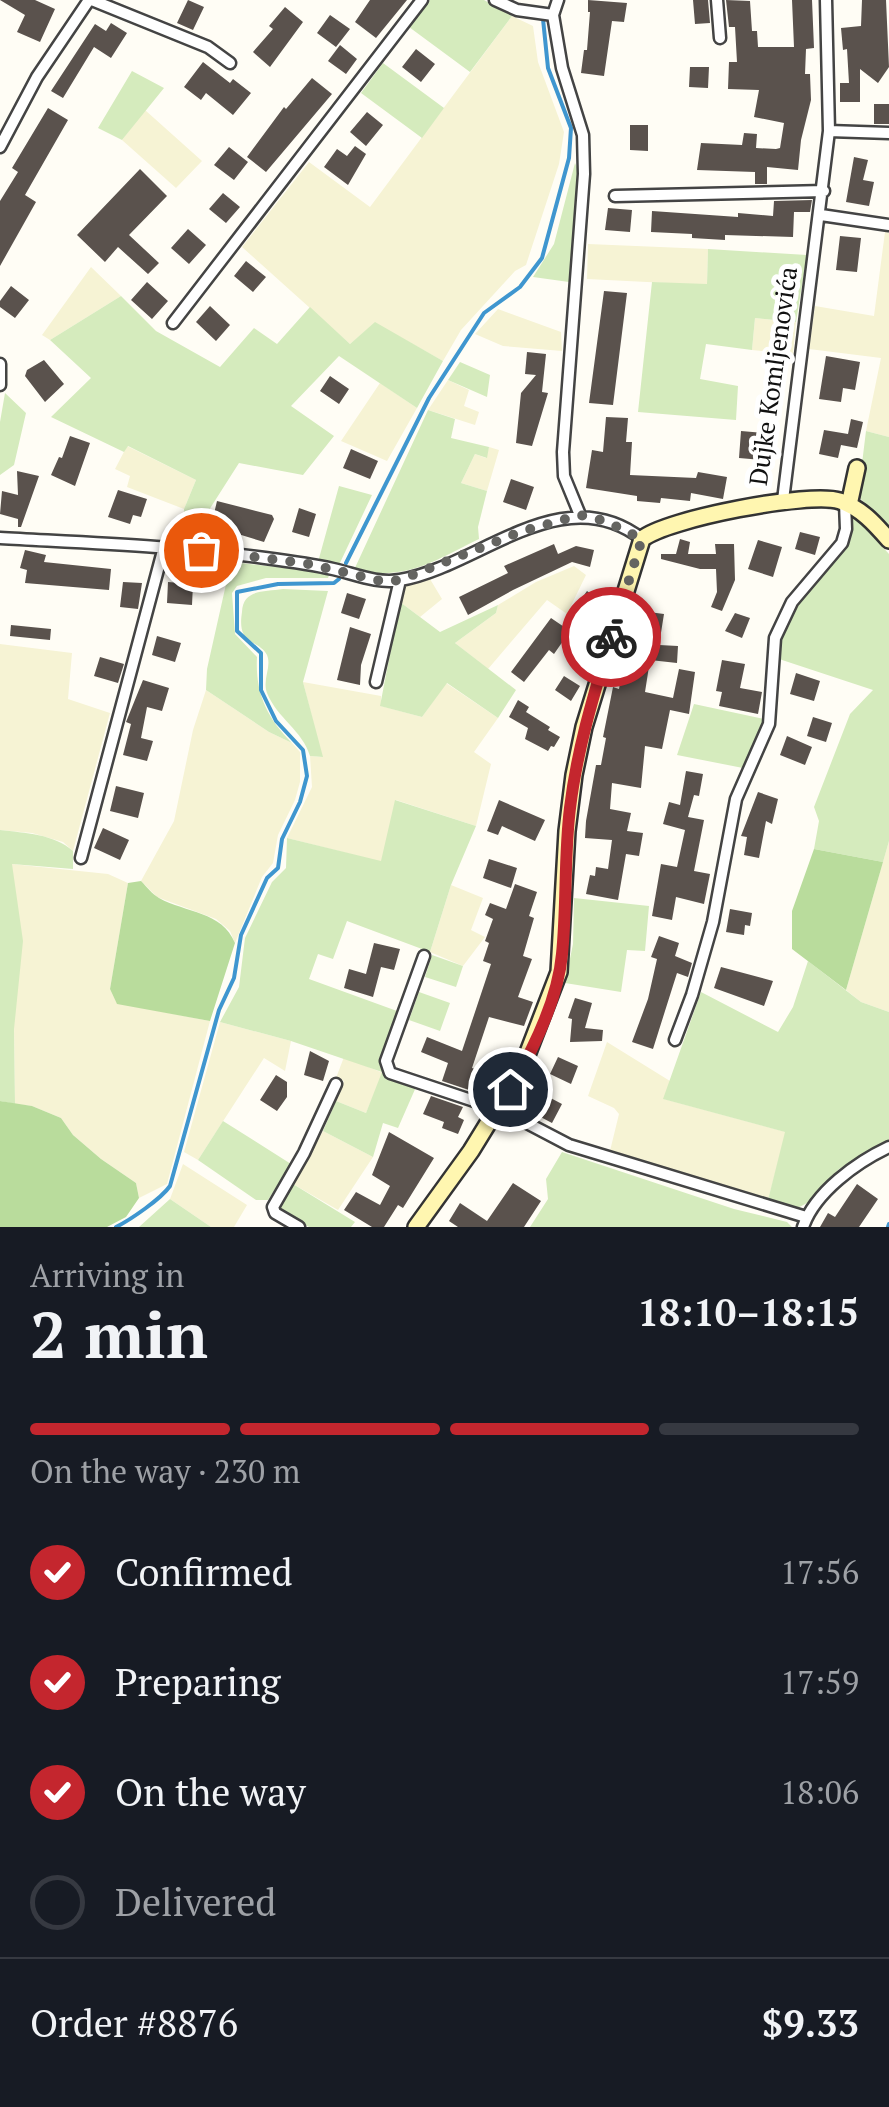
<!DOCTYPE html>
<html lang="en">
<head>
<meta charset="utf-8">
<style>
  :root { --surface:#171b24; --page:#20242c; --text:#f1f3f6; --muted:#9ea1a6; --line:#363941; --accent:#c4262e }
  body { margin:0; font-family:"PT Serif",serif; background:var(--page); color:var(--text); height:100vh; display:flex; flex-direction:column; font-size:38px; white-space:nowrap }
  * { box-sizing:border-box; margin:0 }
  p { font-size:32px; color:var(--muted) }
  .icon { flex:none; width:55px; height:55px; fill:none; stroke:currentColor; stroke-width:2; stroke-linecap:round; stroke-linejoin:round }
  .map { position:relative; height:1227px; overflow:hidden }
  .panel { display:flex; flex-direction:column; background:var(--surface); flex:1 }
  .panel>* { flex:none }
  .pin { position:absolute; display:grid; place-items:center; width:85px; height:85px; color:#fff; margin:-42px; border:5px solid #fff; border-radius:50%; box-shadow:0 2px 10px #0007 }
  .courier { position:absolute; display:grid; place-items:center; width:100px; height:100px; margin:-50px; border:8px solid #c4262e; border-radius:50%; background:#fff; color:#222; box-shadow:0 2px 12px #0007 }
  .overview em { font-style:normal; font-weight:700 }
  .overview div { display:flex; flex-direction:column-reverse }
  .overview { display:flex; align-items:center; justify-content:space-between; height:170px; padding:0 30px }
  h1 { font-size:65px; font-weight:700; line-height:75px }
  .bar { display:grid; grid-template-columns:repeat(4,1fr); gap:15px 10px; align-content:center; height:120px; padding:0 30px }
  .bar i { height:12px; border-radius:8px; background:var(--line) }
  .bar .selected { background:var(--accent) }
  .bar p { grid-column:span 4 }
  .line { display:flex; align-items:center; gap:25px; padding:0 30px; border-top:2px solid var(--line) }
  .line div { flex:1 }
  ol { padding:0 30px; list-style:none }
  li { display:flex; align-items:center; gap:30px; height:110px }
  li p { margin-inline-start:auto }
  li .icon { padding:10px; border-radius:50%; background:var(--accent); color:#fff; stroke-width:4 }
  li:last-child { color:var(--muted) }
  li i { width:55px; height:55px; border:5px solid var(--line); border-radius:50% }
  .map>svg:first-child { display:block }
</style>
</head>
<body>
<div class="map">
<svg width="889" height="1227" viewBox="0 0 889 1227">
  <rect width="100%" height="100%" fill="#fffdf5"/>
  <path fill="#f6f3d4" d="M512,16L533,26L538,62L564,132L559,164L526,265L515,271L461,330L443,361L375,323L350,344L242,247L309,162L370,207Z
    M145,110L202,161L176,188L122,140Z
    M885,232L889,233V437L866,431L881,358L809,349L815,306L874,316Z
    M588,244L708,249L707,285L587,279Z
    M91,267L121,296L50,340L42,335Z
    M498,309L561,332L562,351L503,346L475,334Z
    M755,318L796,322L793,354L752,350Z
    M448,380L469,390L464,406L479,412L475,425L428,410Z
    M380,383L417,408L387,461L341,441Z
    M127,446L196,480L184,509L127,487L130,476L115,469Z
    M489,447L499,450L487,491L461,483L475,454L486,458Z
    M574,566L586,575L567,614L547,600L488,669L455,643L496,613L498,605L536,582Z
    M430,579L442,599L420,617L400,602L402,585Z
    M0,644L72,653L68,699L110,713L73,851L63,842L32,833L0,830Z
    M303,682L381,696V706L422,717L446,683L498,718L474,752L491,764L476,826L396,800L382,862L287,838L312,787L310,756L322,757Z
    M206,690L269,732L292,743L300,752V782L295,800L278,835L273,863L262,877L235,943L230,931L216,919L157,897L141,881L174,821L193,730Z
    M889,841V1012L861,1002L846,990Z
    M12,864L108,874L128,883L110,989L117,1003L210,1021L167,1184L139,1198L136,1183L101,1159L73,1135L61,1118L32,1106L15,1104Z
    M451,885L483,898L471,930L485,937L463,966L430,952Z
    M220,1022L291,1041L285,1071L264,1058L198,1160L184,1152Z
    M607,1042L670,1081L664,1099L786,1132L767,1204L609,1155L619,1114L614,1108L588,1096Z
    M344,1057L383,1073L366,1113L336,1101L344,1081L336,1078Z
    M323,1131L373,1157L338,1210L293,1184Z
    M183,1164L247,1205L234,1227H211L170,1199Z"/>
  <path fill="#d5ebbd" d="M430,0H484L512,16L470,72L409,27Z
    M383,63L444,108L422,138L361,93Z
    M132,71L164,88L122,140L98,128Z
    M575,163L579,172L569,282L533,277L554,244Z
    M708,249L807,255L796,322L755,318L752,350L706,344L700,379L738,386L736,420L638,412L652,282L707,284Z
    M121,296L156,331L220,367L254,328L277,344L310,307L350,344L375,322L443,361L417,408L339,356L291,406L334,436L303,475L239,463L209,510L202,545L183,541L184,509L196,480L128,446L124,452L51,417L91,378L50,340Z
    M460,362L490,375L487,397L448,380Z
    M5,393L26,413L14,465L0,475V422Z
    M428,410L455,419L451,438L489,447L487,458L475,454L461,483L487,491L478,527L479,539C434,561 407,581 354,570Z
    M866,431L889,437V529L858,496Z
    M339,486L372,495L338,567L318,562Z
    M853,519H857L889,554V841L883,862L814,849L819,821L814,807L850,714L873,690L779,659C781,640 786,622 796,605C817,574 851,560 853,519Z
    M231,562L330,573L328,578H266L237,586L232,593L235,634L257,657C255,693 267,718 292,743L269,732L206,690L207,669Z
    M283,589L328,591L303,682L323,757L310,756C303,731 277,718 267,693C262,679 272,667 267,655C262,645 249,643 244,635C240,628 241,619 242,612C243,589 264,592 283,589Z
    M400,602L440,632L498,605L496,613L455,643L516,690L498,718L447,683L422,717L380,706Z
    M694,704L764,719L759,738L743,768L677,755Z
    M395,800L476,826L451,885L430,952L347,921L333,959L318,954L309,979L397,1011L380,1064L383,1073L416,1087L398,1128L383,1123L373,1157L323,1131L336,1101L366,1113L382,1072L291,1041L220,1022L239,987L245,938L272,882L286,868L287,838L381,861Z
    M0,830C25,833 54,834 73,851V869L12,864L23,941L14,1029L15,1104L0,1101Z
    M574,898L649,906L645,951L627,950L621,992L565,983L573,944Z
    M432,955L463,966L456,987L425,977Z
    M808,961L861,1002L889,1012V1141L839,1169L807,1203L792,1211L767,1204L785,1132L663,1099L701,992L778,1032L793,1007Z
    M419,992L450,1003L440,1031L409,1020Z
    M223,1121L291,1164L268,1200H256L198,1160Z
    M562,1152L734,1209L787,1222L792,1227H530L548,1199L546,1179Z
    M293,1184L355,1222L351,1227H309L282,1211L280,1204Z
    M170,1199L211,1227H139Z"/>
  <path fill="#b9dc9c" d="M814,849L883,862L846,990L792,949V911Z
    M141,881C147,887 152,894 159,898C186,913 222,911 235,943L210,1021L117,1004L110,989L128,883Z
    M0,1101L32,1106L61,1118L73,1135L101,1159L136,1183L139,1198L126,1217L107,1227H0Z"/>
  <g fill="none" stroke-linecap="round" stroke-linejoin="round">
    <path stroke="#3f96cf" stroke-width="4" d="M346,563L429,398L484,313L520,287L542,258L569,158L571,128L548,68L543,19
      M116,1227C130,1220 161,1199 170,1186L219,1010L234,978L241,935L267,878L278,868L282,839L300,802L307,776L303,750L276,721L261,690V653L237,631V592L278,584L334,583L339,579
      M888,1227L889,1224"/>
  </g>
  <path fill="#5a524d" d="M0,0H35L55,9L40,42L17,32L25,15Z
    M188,0L204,7L193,30L177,23Z
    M370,0H407L376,38L355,22Z
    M588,0L627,3L624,22L612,21L604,76L581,73L584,50H587L590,12H588Z
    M693,0H708L710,23L695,24Z
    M726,0L750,1L752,31H757L758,47H794L792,0H812L814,48L806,49L805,74H810L811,100L801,140L798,170L767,167V184H755V172L697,170L701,143L742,145L744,133L757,134L756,148L776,149L780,148L784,123L754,117L759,90L728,89L729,62H737L735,27H729Z
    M862,0H886L889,67L878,83L860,69V102H840V83H849L847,49L843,50L841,28L861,26Z
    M285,7L303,22L270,67L253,52L273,29L269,26Z
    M330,15L350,29L336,47L317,33Z
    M111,23L127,33L111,58L94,47L63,98L51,91L95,24L106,31Z
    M340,45L357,59L346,74L328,61Z
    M416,49L435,64L421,82L402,67Z
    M203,62L230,83L233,79L251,93L233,115L206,93L201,100L184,87Z
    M690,67H709L708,88L689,87Z
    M312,78L332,94L266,172L247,157L284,107L286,109Z
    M874,104H889V124H874Z
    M48,108L68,120L25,195L36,202L0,266V201L18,172L12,168Z
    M367,112L383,125L366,146L350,132Z
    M630,125H648V151L630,150Z
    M355,146L366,154L348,185L324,167L337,149L347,156Z
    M229,147L248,162L234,180L214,165Z
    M854,157L868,160L863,180L874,182L869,206L846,202Z
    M140,169L167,196L129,235L159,263L148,274L118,247L105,262L77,235Z
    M223,193L240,207L226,223L209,209Z
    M812,200L810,212H794L793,237L725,235V240L692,238V234L651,232L652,211L738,217V213L773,216L774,201Z
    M608,208L632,210L630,232L605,230Z
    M188,229L206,245L189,264L171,248Z
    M840,236L861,238L857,272L836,270Z
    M246,261L266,277L253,292L234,276Z
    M147,282L168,301L152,319L131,300Z
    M11,286L29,300L15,318L0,307V301Z
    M604,291L627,293L613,405L589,403Z
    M210,306L230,325L216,341L196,322Z
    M527,352L546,354L542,392L548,393L532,446L516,443L521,393L536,375L525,374Z
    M826,356L860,362L855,390L843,388L841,402L819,399Z
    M44,360L64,384L45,402L25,376L27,370Z
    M330,376L349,389L339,404L320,391Z
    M606,417L628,418L626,442H632L630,475L696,478L698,472L727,477L723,499L691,493L690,501L661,498L660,503L637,501V496L586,488L592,450L603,452Z
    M851,419L863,422L857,448L841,445L838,458L819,454L824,430L848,434Z
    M741,431L764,433L762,460L739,458Z
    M70,436L90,443L75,486L51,475L59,457L62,458Z
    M351,449L378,461L370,479L343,468Z
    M17,471L39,476L21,527H18V519L0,514L2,491L18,495Z
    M511,479L534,487L526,510L503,502Z
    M118,490L147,499L141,517L133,515L130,524L108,517Z
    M217,501L272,515L274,519L264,542L238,534L236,541L209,535Z
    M299,508L316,514L309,537L292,532Z
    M800,532L820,537L815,555L795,549Z
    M680,539L690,542L688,554H716L715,544H734L735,580L722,611L711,607L717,592L716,569H700L661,559V554H676Z
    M758,540L782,547L773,577L748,569Z
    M554,544L558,554L576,546L594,550L590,567L572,562L513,590L468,615L459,597L508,573L504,566Z
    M25,550L46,555L44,562L111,569L109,590L25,583L27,570L20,568Z
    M123,582L142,583L138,609L120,607Z
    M168,582L193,584L192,605L167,603Z
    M587,591L606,605L594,622L575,608Z
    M347,593L366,599L359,619L341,613Z
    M641,611L664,614L659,645L678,646L677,663L650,660L645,692L673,698L679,669L695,672L689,714L670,710L662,749L645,746L641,788L612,783L610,809L631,813L627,831L643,833L639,856L626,854L618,900L586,894L590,875L595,876L596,867L608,869L612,840L585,838L586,821L596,765H601L606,738L603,737L613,687L619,689L626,645L636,646Z
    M735,613L750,618L742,638L725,631Z
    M551,618L570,631L554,654L549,650L524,682L511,672Z
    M11,625L51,629L50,640L10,636Z
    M350,627L371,634L361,665L360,685L337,680Z
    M157,636L181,643L175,662L152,655Z
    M100,657L124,664L118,683L94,676Z
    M722,660L745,664L740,688L762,692L758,714L719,706L722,692L716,691Z
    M796,673L820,681L814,701L790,694Z
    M564,676L580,686L571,701L555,690Z
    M143,680L169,688L162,711L147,707L141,738L153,741L147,761L123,755L131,724L126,722Z
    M518,700L529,707L526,712L550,727L548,730L560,737L554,747L551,746L548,751L525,739L528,728L509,717Z
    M813,717L832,723L826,742L807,736Z
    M787,736L812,747L805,765L780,755Z
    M686,771L703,774L699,796L694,795L688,817L704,820L694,871L710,874L704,904L676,897L672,920L652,916L661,864L677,867L685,830L663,824L669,802L680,805Z
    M116,786L144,793L138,818L110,811Z
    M758,792L778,799L772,824L766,821L759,858L744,855L747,837L741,836Z
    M499,800L545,820L535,841L502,826L498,835L487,831Z
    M103,828L129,840L120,860L94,848Z
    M489,859L517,868L511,888L483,878Z
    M515,884L537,892L529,916L534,918L523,956L532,959L518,997L533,1002L524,1026L489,1017L472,1068L493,1075L486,1094L478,1093L442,1081L448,1063L421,1052L427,1037L462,1051L491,964L483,961L489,943L485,941L493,919L485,915L490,903L506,909Z
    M730,909L752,913L750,926L745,925L744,935L726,932Z
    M659,936L679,943L675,956L692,963L688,977L677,973L653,1049L632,1042L648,999L657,959L651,957Z
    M374,943L400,949L394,970L381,967L373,997L344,988L349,969L366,974Z
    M721,967L773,981L764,1006L714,988Z
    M575,998L592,1003L585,1028L603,1030L602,1041L570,1042L572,1019L568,1018Z
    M310,1051L329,1061L323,1081L304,1075Z
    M558,1057L578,1066L571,1084L550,1074Z
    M276,1075L287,1082V1097L277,1111L260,1100Z
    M541,1093L562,1104L552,1123L531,1112Z
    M431,1096L463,1107L458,1117L464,1120L458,1134L442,1128L444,1122L423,1114Z
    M389,1132L434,1158L403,1208L398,1205L384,1227H372L344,1210L356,1192L380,1205L390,1186L372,1175Z
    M513,1183L541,1201L524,1227H458L449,1221L460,1203L487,1221Z
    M857,1184L878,1199L859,1227H820L828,1213L835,1217Z"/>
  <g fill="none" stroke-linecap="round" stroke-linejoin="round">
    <g stroke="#444" stroke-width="15">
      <path id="street" d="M92,0L208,47L230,63
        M495,0L517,10L553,15L562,68L583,135L584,174L563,452L564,476L580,515
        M717,0L720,38
        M553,15L558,0
        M829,131L889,133
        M0,147L37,77L89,0
        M615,196L824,191
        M821,215L889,225
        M173,323L422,0
        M0,364V385
        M783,500L829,131L826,0
        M0,538C89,543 177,546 265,558C288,561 311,564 333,569C355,574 377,584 400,580C478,567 562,477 642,539
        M376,682L400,580
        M81,858L164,547
        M424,956L386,1061L390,1073L504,1111L569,1145L806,1217
        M675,1040L692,995L713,922L736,799L769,724L775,638L792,602L842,543L846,529L845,503
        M299,1227L275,1213L273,1207L304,1153L336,1084
        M803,1227C815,1192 857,1162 889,1147"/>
    </g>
    <g stroke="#333" stroke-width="20">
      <path id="secondary" d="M849,505L857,468
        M416,1227L471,1151L522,1068L559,972L567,831L574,775L584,727L642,539C666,519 810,491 840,501C861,508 875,524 889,540"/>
    </g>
    <use href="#street" stroke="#fff" stroke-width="10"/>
    <use href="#secondary" stroke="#fff6b0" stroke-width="15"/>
  </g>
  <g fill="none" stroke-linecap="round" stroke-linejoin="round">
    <path stroke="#646461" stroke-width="10" stroke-dasharray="0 18" d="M201,550L309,564L385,582L400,580L520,532L580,515L605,521L642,539L611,637"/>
    <path stroke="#c4262e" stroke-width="12" d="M510,1089C533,1050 558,1000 562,954C567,905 564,856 570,808C577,749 594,694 611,637"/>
  </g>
  <g text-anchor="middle" stroke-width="10" stroke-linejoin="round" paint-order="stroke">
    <g font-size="25" fill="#111" stroke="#fff">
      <text transform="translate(773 376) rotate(-82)" y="9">Dujke Komljenovića</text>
    </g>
  </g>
</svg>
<div class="pin" style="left:201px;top:550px;background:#ea580c"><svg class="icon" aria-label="bag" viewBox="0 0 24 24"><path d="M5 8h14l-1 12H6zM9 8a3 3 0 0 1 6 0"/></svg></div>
<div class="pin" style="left:510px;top:1089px;background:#1f2937"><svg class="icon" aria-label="home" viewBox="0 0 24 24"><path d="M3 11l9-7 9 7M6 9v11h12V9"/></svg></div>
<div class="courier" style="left:611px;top:637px"><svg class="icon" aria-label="bike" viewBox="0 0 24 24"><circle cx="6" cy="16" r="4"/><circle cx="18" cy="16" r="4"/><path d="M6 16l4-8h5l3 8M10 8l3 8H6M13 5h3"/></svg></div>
</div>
<section class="panel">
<div class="overview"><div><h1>2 min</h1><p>Arriving in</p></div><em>18:10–18:15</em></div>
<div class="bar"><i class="selected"></i><i class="selected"></i><i class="selected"></i><i></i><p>On the way · 230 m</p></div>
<ol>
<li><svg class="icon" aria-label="check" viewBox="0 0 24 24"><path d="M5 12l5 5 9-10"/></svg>Confirmed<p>17:56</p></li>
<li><svg class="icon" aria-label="check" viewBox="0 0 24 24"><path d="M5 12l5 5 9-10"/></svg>Preparing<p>17:59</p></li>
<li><svg class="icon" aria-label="check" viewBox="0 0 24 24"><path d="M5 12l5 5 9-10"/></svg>On the way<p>18:06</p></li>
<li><i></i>Delivered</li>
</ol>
<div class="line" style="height:130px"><div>Order #8876</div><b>$9.33</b></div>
</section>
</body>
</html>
